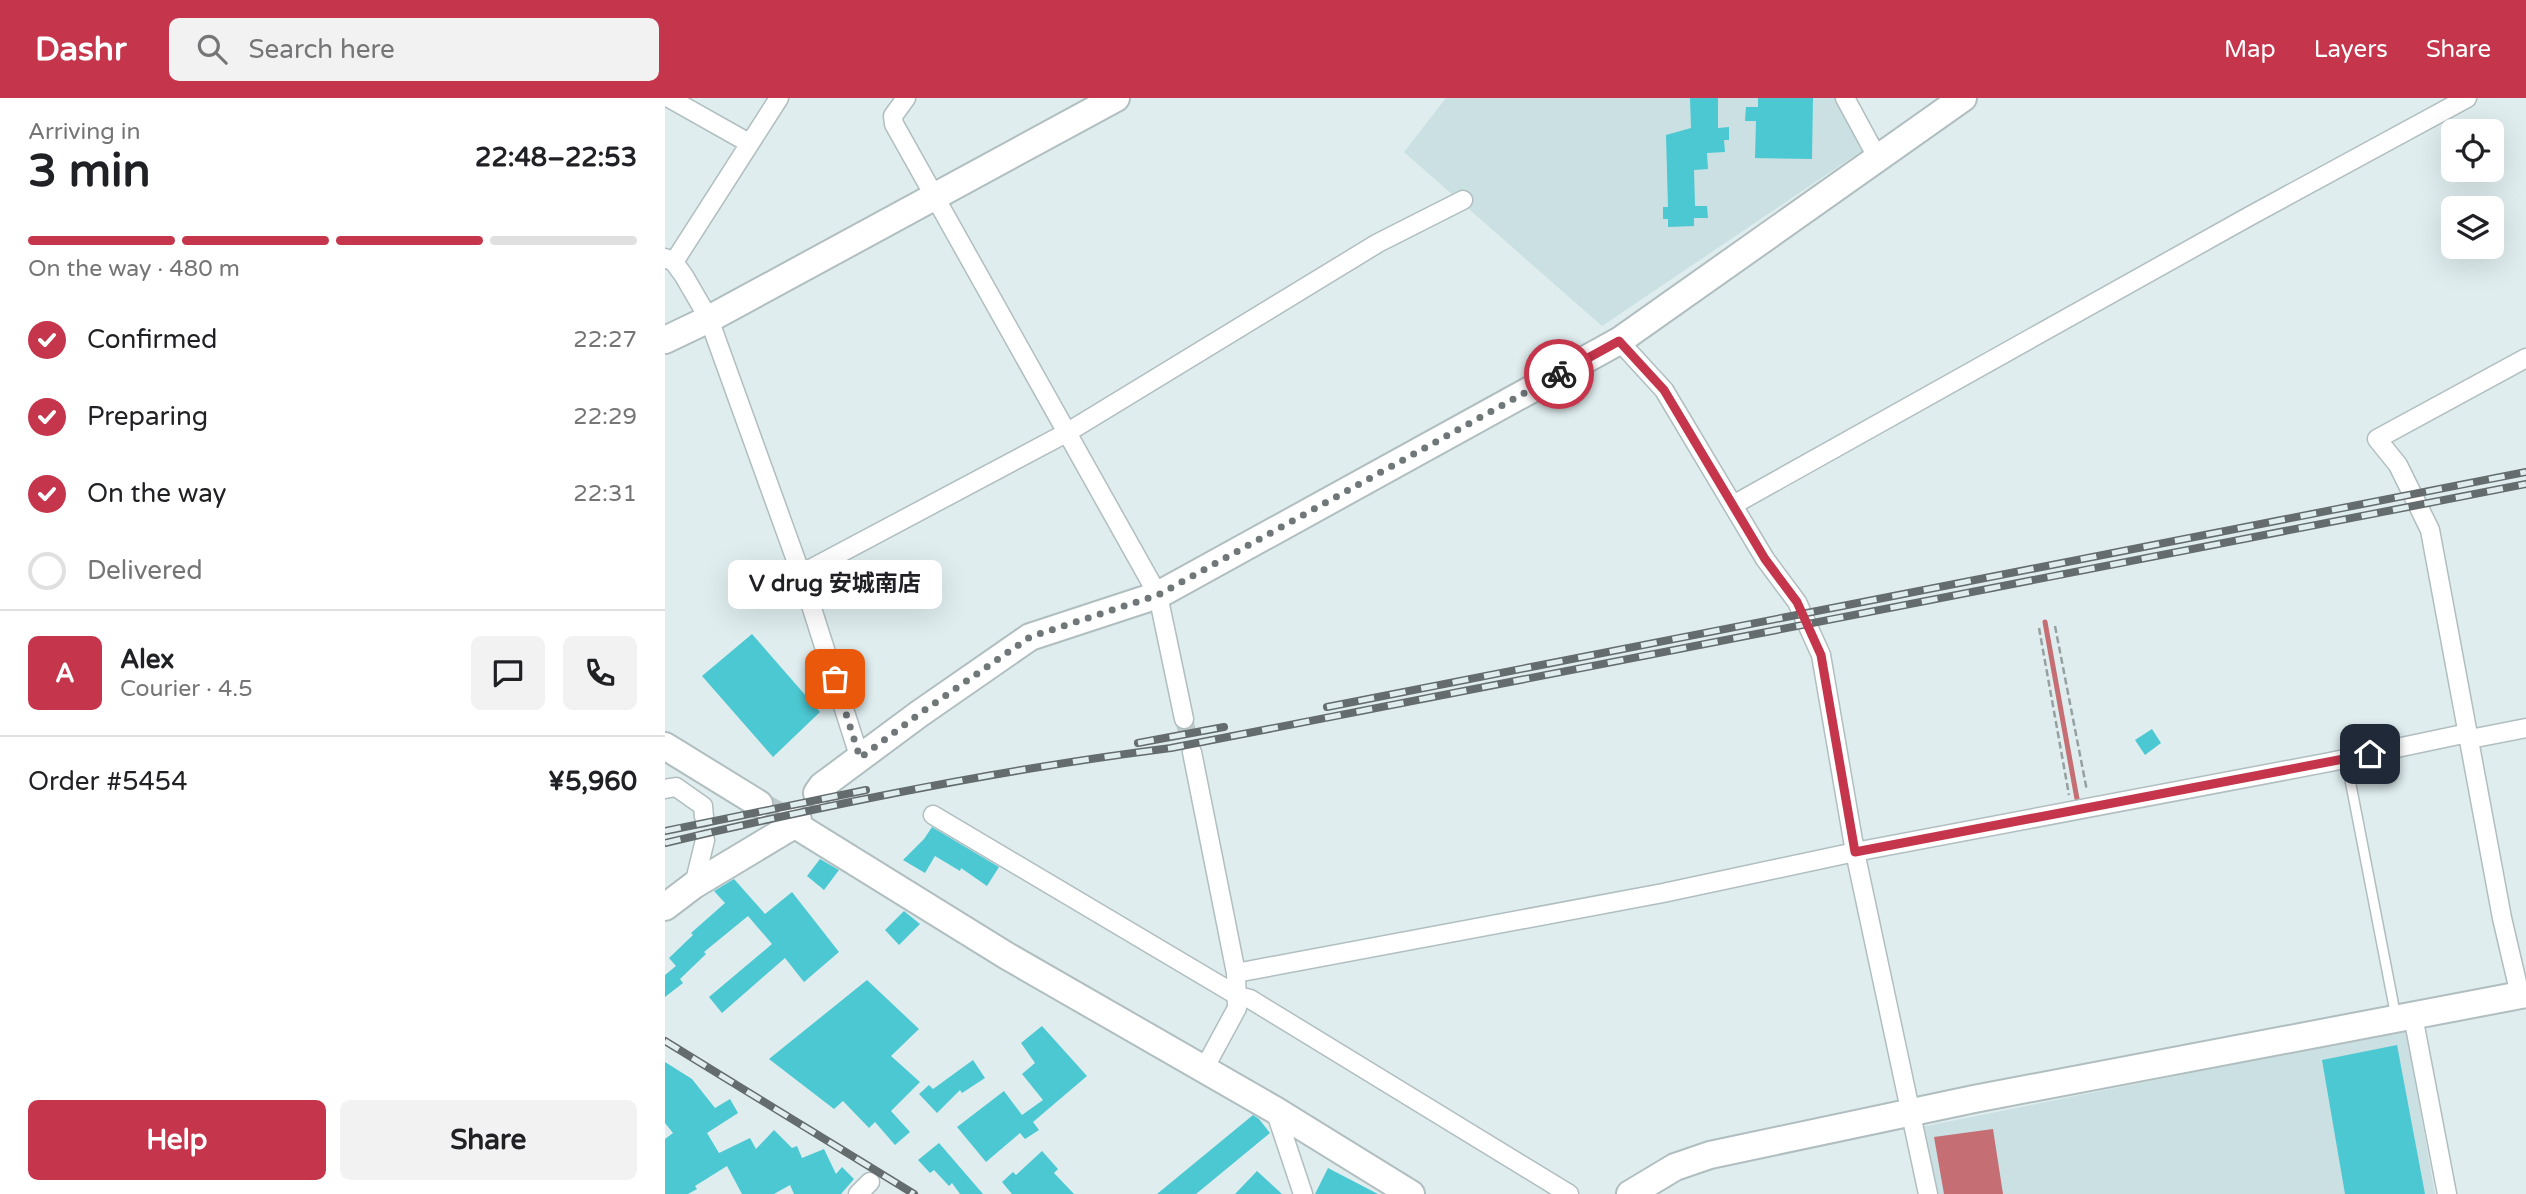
<!DOCTYPE html>
<html lang="en">
<head>
<meta charset="utf-8">
<style>
  :root { --surface:#fff; --page:#f2f2f2; --text:#202124; --muted:#757577; --line:#e0e0e0; --accent:#c5354b }
  body { margin:0; font-family:"Varela Round","Noto Sans JP",sans-serif; background:var(--page); color:var(--text); height:100vh; display:flex; flex-direction:column; font-size:26px; white-space:nowrap }
  * { box-sizing:border-box; margin:0 }
  p { font-size:23px; color:var(--muted) }
  .icon { flex:none; width:38px; height:38px; fill:none; stroke:currentColor; stroke-width:2; stroke-linecap:round; stroke-linejoin:round }
  .map { position:relative; flex:1; overflow:hidden }
  .panel { display:flex; flex-direction:column; background:var(--surface); width:665px }
  .panel>* { flex:none }
  .buttons { position:absolute; left:1776px; top:21px; display:grid; gap:14px }
  .buttons a { display:grid; place-items:center; width:63px; height:63px; border-radius:10px; background:var(--surface); box-shadow:0 7px 28px #0002; font-size:35px }
  .pin { position:absolute; display:grid; place-items:center; width:60px; height:60px; color:#fff; margin:-30px; border-radius:14px; box-shadow:0 4px 10px #0006 }
  .courier { position:absolute; display:grid; place-items:center; width:70px; height:70px; margin:-35px; border:5px solid #c5354b; border-radius:50%; background:#fff; color:#222; box-shadow:0 2px 9px #0007 }
  .bubble { position:absolute; height:49px; border-radius:10px; background:var(--surface); box-shadow:0 7px 28px #0002; font-size:23px; font-weight:700; line-height:49px; text-align:center }
  .summary em { font-style:normal; font-weight:700 }
  .summary div { display:flex; flex-direction:column-reverse }
  .summary { display:flex; align-items:center; justify-content:space-between; height:119px; padding:0 28px }
  h1 { font-size:46px; font-weight:700; line-height:52px }
  .bar { display:grid; grid-template-columns:repeat(4,1fr); gap:10px 7px; align-content:center; height:84px; padding:0 28px }
  .bar i { height:9px; border-radius:5px; background:var(--line) }
  .bar .on { background:var(--accent) }
  .bar p { grid-column:span 4 }
  .line { display:flex; align-items:center; gap:18px; padding:0 28px; border-top:2px solid var(--line) }
  .line div { flex:1 }
  .round { display:grid; place-items:center; flex:none; width:74px; height:74px; border-radius:10px; background:var(--page) }
  ol { padding:0 28px; list-style:none }
  li { display:flex; align-items:center; gap:21px; height:77px }
  li p { margin-inline-start:auto }
  li .icon { padding:7px; border-radius:50%; background:var(--accent); color:#fff; stroke-width:4 }
  li:last-child { color:var(--muted) }
  li i { width:38px; height:38px; border:4px solid var(--line); border-radius:50% }
  .primary-button { display:flex; gap:14px; margin-top:auto; padding:14px 28px }
  .primary-button a { flex:1; height:80px; border-radius:10px; background:var(--accent); color:#fff; font-size:28px; font-weight:700; line-height:80px; text-align:center }
  .primary-button a+a { background:var(--page); color:var(--text) }
  header { display:flex; align-items:center; gap:42px; box-sizing:border-box; height:98px; padding:0 35px; background:var(--accent); color:#fff }
  header strong { font-size:33px }
  nav { display:flex; gap:38px; margin-inline-start:auto; font-size:24px }
  .search { width:490px; height:63px; background:var(--page); display:flex; align-items:center; gap:18px; box-sizing:border-box; padding:0 24px; border-radius:10px; color:var(--muted); font-size:26px }
  main { display:flex; flex:1; min-height:0 }
  .map>svg:first-child { display:block }
</style>
</head>
<body>
<header>
<strong>Dashr</strong>
<div class="search"><svg class="icon" aria-label="search" viewBox="0 0 24 24"><circle cx="10" cy="10" r="6"/><path d="M15 15l6 6"/></svg>Search here</div>
<nav><a>Map</a><a>Layers</a><a>Share</a></nav>
</header>
<main>
<section class="panel">
<div class="summary"><div><h1>3 min</h1><p>Arriving in</p></div><em>22:48–22:53</em></div>
<div class="bar"><i class="on"></i><i class="on"></i><i class="on"></i><i></i><p>On the way · 480 m</p></div>
<ol>
<li><svg class="icon" aria-label="check" viewBox="0 0 24 24"><path d="M5 12l5 5 9-10"/></svg>Confirmed<p>22:27</p></li>
<li><svg class="icon" aria-label="check" viewBox="0 0 24 24"><path d="M5 12l5 5 9-10"/></svg>Preparing<p>22:29</p></li>
<li><svg class="icon" aria-label="check" viewBox="0 0 24 24"><path d="M5 12l5 5 9-10"/></svg>On the way<p>22:31</p></li>
<li><i></i>Delivered</li>
</ol>
<div class="line" style="height:126px"><b class="round" style="background:var(--accent);color:#fff">A</b><div><b>Alex</b><p>Courier · 4.5</p></div><a class="round"><svg class="icon" aria-label="chat" viewBox="0 0 24 24"><path d="M4 5h16v11H9l-5 4z"/></svg></a><a class="round"><svg class="icon" aria-label="phone" viewBox="0 0 24 24"><path d="M5 4h4l2 5-3 2q2 4 5 5l2-3 5 2v4C11 20 4 13 5 4z"/></svg></a></div>
<div class="line" style="height:91px"><div>Order #5454</div><b>¥5,960</b></div>
<div class="primary-button"><a>Help</a><a>Share</a></div>
</section>
<div class="map">
<svg width="1861" height="1096" viewBox="0 0 1861 1096">
  <rect width="100%" height="100%" fill="#dfedee"/>
  <path fill="#cae0e2" d="M781,0H1174L1201,50L937,228L739,54Z
    M1741,932L1770,1096H1272L1256,1029Z"/>
  <path fill="#c56f74" d="M1328,1031L1338,1096H1279L1269,1039Z"/>
  <g fill="none" stroke-linecap="round" stroke-linejoin="round">
    <path stroke="#c56f74" stroke-width="5" d="M1380,524L1412,701"/>
  </g>
  <path fill="#4cc8d2" d="M1025,0H1053V30L1064,29V42H1059L1060,54L1042,55L1043,71L1029,72L1030,108H1042L1043,120H1029V128L1003,129V121H998V109H1003L1001,37L1026,30Z
    M1093,0H1148L1147,61L1090,60L1091,23H1080L1081,9H1093Z
    M87,536L155,614L108,659L37,578Z
    M1487,631L1496,645L1480,657L1470,642Z
    M267,729L334,769L322,788L296,770L295,773L270,758L260,775L238,762L259,741Z
    M155,761L174,772L159,792L142,778Z
    M69,781L100,816L127,794L174,854L139,884L120,860L57,915L44,899L107,846L83,818L39,854L41,856L15,881L18,885L0,899V877L11,868L4,860L28,837L26,835L60,805L49,793Z
    M239,813L255,826L234,847L220,832Z
    M202,882L254,931L226,958L255,984L226,1013L245,1034L230,1047L210,1024L204,1030L178,1003L169,1011L104,961Z
    M377,928L422,978L368,1024L374,1032L360,1041L355,1035L321,1064L292,1029L339,993L357,1017L378,1002L357,976L370,965L356,945Z
    M1732,947L1760,1096H1680L1657,962Z
    M308,962L320,980L297,995L295,992L272,1015L254,996L264,987L268,991Z
    M0,964L27,981L50,1010L65,1001L73,1015L42,1035L54,1055L85,1040L91,1051L109,1032L127,1050L132,1048L137,1060L159,1051L171,1076L177,1069L189,1081L176,1096H129L125,1087L109,1096H77L62,1068L30,1088L32,1091L23,1096H0V1041L8,1035L0,1025Z
    M588,1017L594,1021L605,1035L531,1096H492Z
    M274,1045L318,1096H295L287,1085L284,1088L269,1072L265,1075L253,1062Z
    M377,1053L393,1071L389,1075L409,1096H347L337,1084L348,1074L351,1077Z
    M663,1070L713,1096H650Z
    M592,1073L617,1096H570Z"/>
  <g fill="none" stroke-linecap="round" stroke-linejoin="round">
    <path stroke="#bdc9ca" stroke-width="18" stroke-dasharray="18 9" stroke-linecap="butt" d="M519,621L527,654"/>
    <path stroke="#bdc9ca" stroke-width="26" stroke-dasharray="26 13" stroke-linecap="butt" d="M94,706L124,723"/>
    <g stroke="#b1bec0" stroke-width="12">
      <path id="lane" d="M1681,661L1731,919"/>
    </g>
    <g stroke="#b1bec0" stroke-width="21">
      <path id="street" d="M4,0L84,45
        M241,0L228,18L229,26L493,497L519,621
        M1180,0L1212,59
        M0,160L9,164L19,178L44,221L136,476L195,661
        M9,164L114,0
        M954,243L999,292L1100,461L1132,504L1156,557L1190,754L1263,1096
        M1068,407L1583,119L1802,0
        M136,476L403,334L713,145L798,102
        M1805,641L1861,630
        M527,654L571,875L572,910L539,971
        M0,691L11,689L38,708L39,719
        M268,717L573,898L585,901L904,1096
        M29,787L40,742
        M571,875L998,795L1190,754L1665,664L1803,635
        M1855,897L1837,820L1765,432L1733,367L1712,341L1861,260
        M1748,918L1782,1096
        M610,1012L638,1096
        M193,1096L205,1084"/>
    </g>
    <g stroke="#b1bec0" stroke-width="30">
      <path id="secondary" d="M0,242L44,221L451,0
        M0,648L94,706
        M152,695L157,688L254,616L365,539L493,497L954,243L1298,0
        M124,723L342,858L610,1012L746,1096
        M0,809L29,787L129,727L133,722
        M965,1096L1010,1069L1045,1057L1309,1001L1861,896"/>
    </g>
    <path stroke="#96a0a1" stroke-width="2.5" stroke-dasharray="7 3.5" stroke-linecap="butt" d="M1390,528L1422,693
      M1374,530L1404,697"/>
    <use href="#lane" stroke="#fff" stroke-width="9"/>
    <use href="#street" stroke="#fff" stroke-width="18"/>
    <use href="#secondary" stroke="#fff" stroke-width="26"/>
    <g stroke="#646c6d" stroke-width="8">
      <path id="rail" d="M662,609L1861,374
        M473,645L559,629
        M0,733L201,692
        M0,745C165,706 338,671 506,650L1861,386
        M0,943L249,1096"/>
    </g>
    <use href="#rail" stroke="#dfedee" stroke-width="5" stroke-dasharray="16" stroke-linecap="butt"/>
  </g>
  <g fill="none" stroke-linecap="round" stroke-linejoin="round">
    <path stroke="#6f7778" stroke-width="7" stroke-dasharray="0 12.6" d="M170,581L195,660L254,616L365,539L493,497L894,276"/>
    <path stroke="#c5354b" stroke-width="9" d="M894,276L954,243L999,292L1100,461L1132,504L1156,557L1190,754L1705,656"/>
  </g>
</svg>
<div class="buttons">
<a><svg class="icon" aria-label="locate" viewBox="0 0 24 24"><circle cx="12" cy="12" r="6"/><path d="M12 2v4M12 18v4M2 12h4M18 12h4"/></svg></a>
<a><svg class="icon" aria-label="layers" viewBox="0 0 24 24"><path d="M12 4l9 5-9 5-9-5zM3 14l9 5 9-5"/></svg></a>
</div>
<div class="pin" style="left:170px;top:581px;background:#ea580c"><svg class="icon" aria-label="bag" viewBox="0 0 24 24"><path d="M5 8h14l-1 12H6zM9 8a3 3 0 0 1 6 0"/></svg></div>
<div class="pin" style="left:1705px;top:656px;background:#1f2937"><svg class="icon" aria-label="home" viewBox="0 0 24 24"><path d="M3 11l9-7 9 7M6 9v11h12V9"/></svg></div>
<div class="courier" style="left:894px;top:276px"><svg class="icon" aria-label="bike" viewBox="0 0 24 24"><circle cx="6" cy="16" r="4"/><circle cx="18" cy="16" r="4"/><path d="M6 16l4-8h5l3 8M10 8l3 8H6M13 5h3"/></svg></div>
<div class="bubble" style="left:63px;top:462px;width:214px">V drug 安城南店</div>
</div>
</main>
</body>
</html>
